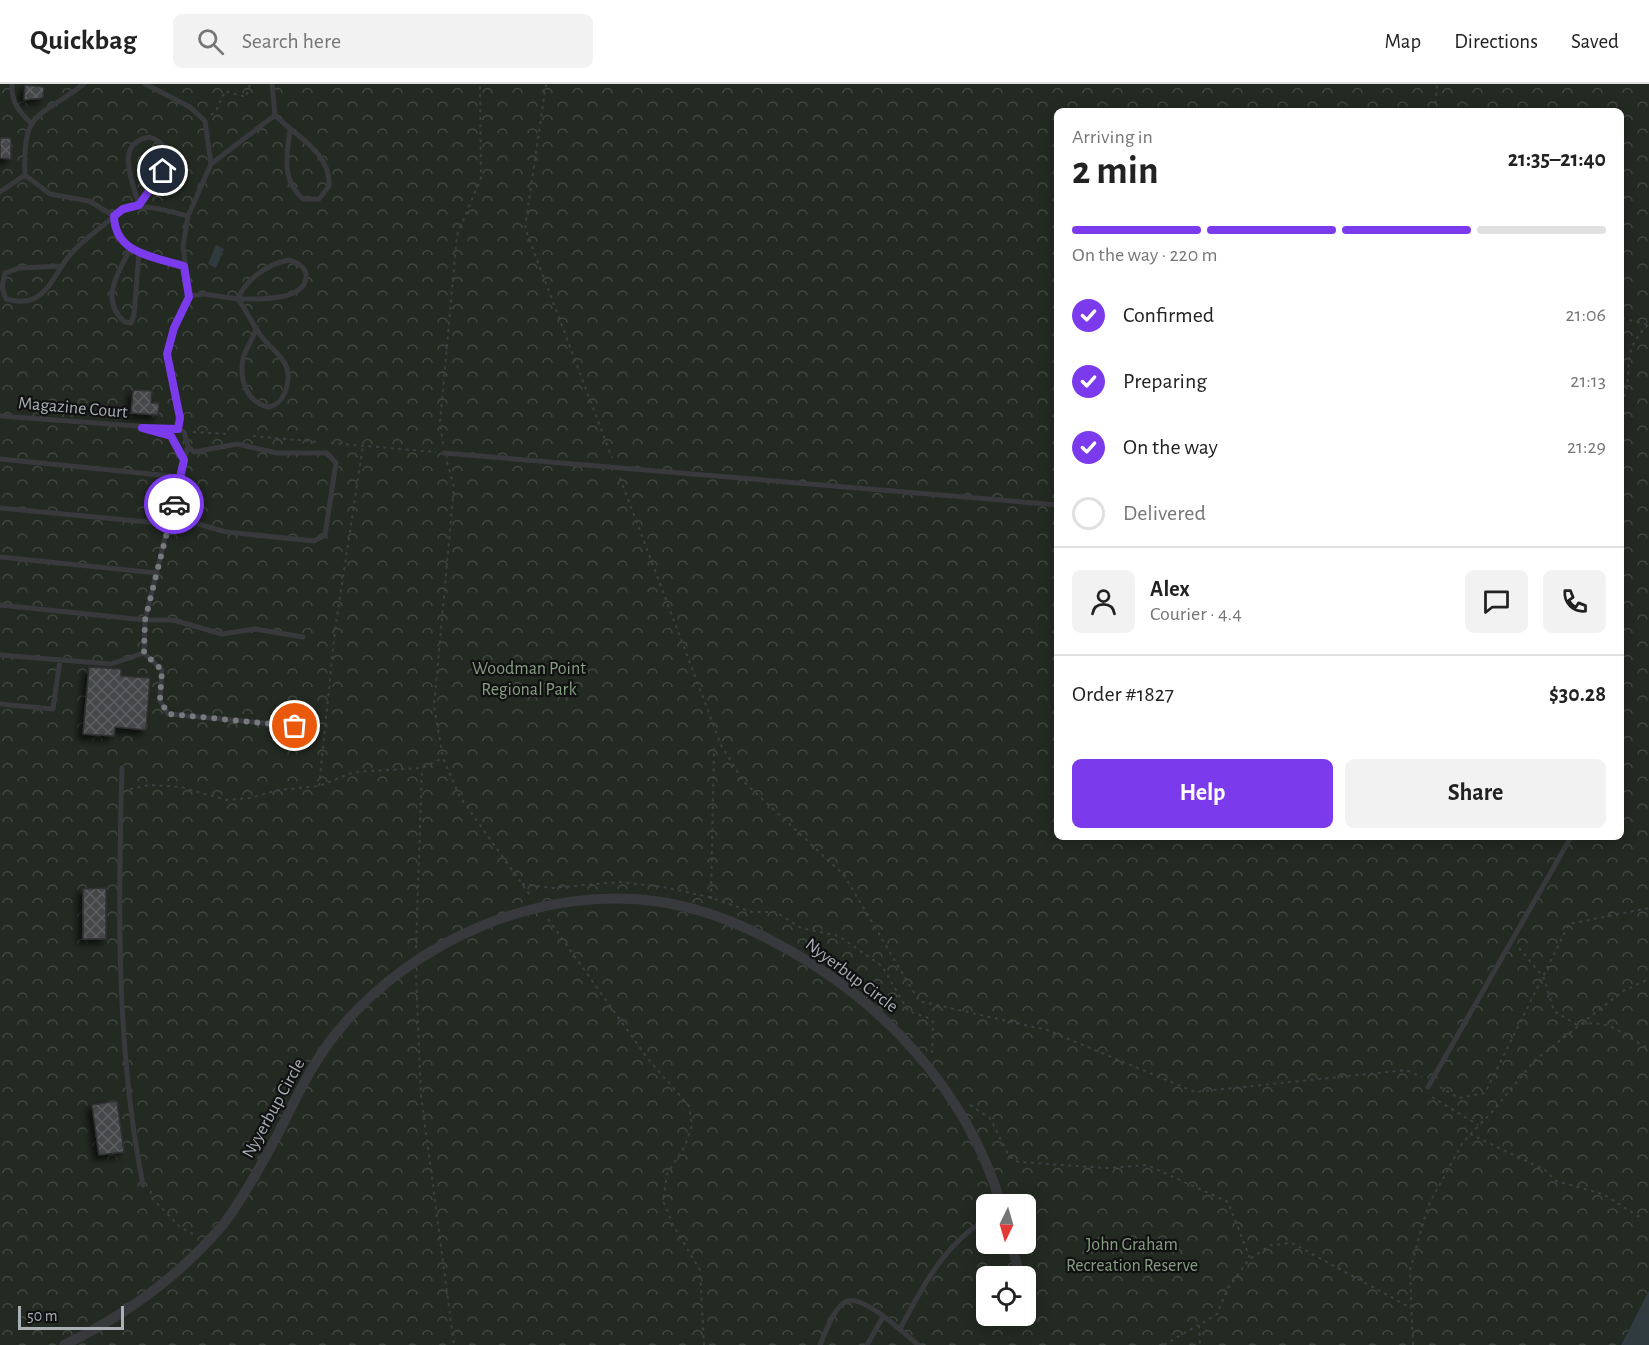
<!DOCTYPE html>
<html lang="en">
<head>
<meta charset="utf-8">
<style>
  :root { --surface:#fff; --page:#f2f2f2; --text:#222; --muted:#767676; --line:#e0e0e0; --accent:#7c3aed }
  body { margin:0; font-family:"Alegreya Sans",sans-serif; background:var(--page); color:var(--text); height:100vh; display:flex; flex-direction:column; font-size:22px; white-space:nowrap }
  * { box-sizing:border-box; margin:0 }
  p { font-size:20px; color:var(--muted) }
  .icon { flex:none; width:33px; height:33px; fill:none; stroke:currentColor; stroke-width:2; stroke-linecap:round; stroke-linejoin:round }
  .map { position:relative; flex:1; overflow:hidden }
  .panel { position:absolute; left:1054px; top:24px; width:570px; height:732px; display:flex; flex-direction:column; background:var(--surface); border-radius:9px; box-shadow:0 3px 15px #0003 }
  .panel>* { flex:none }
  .needle { width:39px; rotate:185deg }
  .controls { position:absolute; left:976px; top:1110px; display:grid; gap:12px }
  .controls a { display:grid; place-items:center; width:60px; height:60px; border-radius:9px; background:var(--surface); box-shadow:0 3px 15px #0003; font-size:30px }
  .scale { position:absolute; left:18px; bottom:15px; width:106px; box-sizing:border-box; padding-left:6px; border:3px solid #a9b0b6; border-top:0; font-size:16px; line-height:21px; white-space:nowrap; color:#a9b0b6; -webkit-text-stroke:4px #111112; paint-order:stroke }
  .pin { position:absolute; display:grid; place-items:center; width:51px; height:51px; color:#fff; margin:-26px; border:3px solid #fff; border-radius:50%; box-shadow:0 2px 6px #0007 }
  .courier { position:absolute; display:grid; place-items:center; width:60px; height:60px; margin:-30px; border:4px solid #7c3aed; border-radius:50%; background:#fff; color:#222; box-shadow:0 2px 8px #0007 }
  .head em { font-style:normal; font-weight:700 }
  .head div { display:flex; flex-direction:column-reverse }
  .head { display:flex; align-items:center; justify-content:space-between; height:102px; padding:0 18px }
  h1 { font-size:39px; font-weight:700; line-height:45px }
  .bar { display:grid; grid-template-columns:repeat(4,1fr); gap:9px 6px; align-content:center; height:72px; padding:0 18px }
  .bar i { height:8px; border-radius:4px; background:var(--line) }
  .bar .selected { background:var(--accent) }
  .bar p { grid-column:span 4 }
  .line { display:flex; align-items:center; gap:15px; padding:0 18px; border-top:2px solid var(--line) }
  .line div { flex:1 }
  .round { display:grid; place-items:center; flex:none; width:63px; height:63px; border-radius:9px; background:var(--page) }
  ol { padding:0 18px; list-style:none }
  li { display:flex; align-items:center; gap:18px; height:66px }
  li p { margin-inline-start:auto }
  li .icon { padding:6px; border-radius:50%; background:var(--accent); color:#fff; stroke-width:4 }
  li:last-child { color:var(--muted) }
  li i { width:33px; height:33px; border:3px solid var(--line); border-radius:50% }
  .button { display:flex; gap:12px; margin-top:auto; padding:12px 18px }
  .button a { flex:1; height:69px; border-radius:9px; background:var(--accent); color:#fff; font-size:24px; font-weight:700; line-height:69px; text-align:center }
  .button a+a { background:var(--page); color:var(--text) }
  header { display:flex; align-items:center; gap:36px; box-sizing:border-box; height:84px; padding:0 30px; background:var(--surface); border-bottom:2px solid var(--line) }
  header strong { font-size:28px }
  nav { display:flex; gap:33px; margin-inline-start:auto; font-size:21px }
  .search { width:420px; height:54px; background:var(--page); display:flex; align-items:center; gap:15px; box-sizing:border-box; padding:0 21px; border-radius:9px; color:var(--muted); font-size:22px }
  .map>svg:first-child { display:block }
</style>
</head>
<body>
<header>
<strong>Quickbag</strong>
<div class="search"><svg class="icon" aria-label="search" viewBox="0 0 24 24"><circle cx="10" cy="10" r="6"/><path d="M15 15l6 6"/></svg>Search here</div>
<nav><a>Map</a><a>Directions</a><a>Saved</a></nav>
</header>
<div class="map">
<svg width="1649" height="1261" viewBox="0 0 1649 1261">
  <defs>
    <pattern id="park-crowns" width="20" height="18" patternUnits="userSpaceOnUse" patternTransform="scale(1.5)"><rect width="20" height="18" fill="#232a22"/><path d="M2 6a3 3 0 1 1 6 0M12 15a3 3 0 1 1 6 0" fill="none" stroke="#404640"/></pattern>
    <pattern id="building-cross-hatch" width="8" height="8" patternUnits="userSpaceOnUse" patternTransform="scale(1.5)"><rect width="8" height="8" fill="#45474a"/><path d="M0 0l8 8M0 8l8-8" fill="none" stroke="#5d5f62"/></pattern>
    <filter id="shadow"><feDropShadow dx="-5" dy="5" stdDeviation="3" flood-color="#0009"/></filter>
  </defs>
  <rect width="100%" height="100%" fill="#161617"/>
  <path fill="url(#park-crowns)" fill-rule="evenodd" d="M0,0H1649V1206L1621,1261H0ZM1058,27H1622V753H1058ZM987,1120H1026V1160H987ZM987,1192H1026V1232H987Z"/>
  <path fill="#303b3f" d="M216,161L224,165L216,184L208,180Z
    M1649,1206V1261H1621Z"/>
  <path fill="url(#building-cross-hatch)" stroke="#303133" stroke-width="1.5" filter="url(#shadow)" d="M25,1L44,3L43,14L24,16Z
    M0,54H11V75L0,74Z
    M133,306L152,307L151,319H159L158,331L131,329Z
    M89,583L121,585V592L150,594L146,646L115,643L114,652L83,650Z
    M106,804V855H83V805Z
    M117,1017L124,1068L99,1071L92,1021Z"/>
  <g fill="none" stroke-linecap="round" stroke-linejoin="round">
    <path stroke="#3d4043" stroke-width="2" stroke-dasharray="3 4.5" stroke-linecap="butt" d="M546,0L525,144L612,374
      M1435,27L1437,0
      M211,31L216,27L225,7L246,13L250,0
      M1622,234L1648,241
      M1622,320C1636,286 1617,270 1649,240
      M193,348L229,350
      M253,352L319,358
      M331,359L436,368
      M443,360L440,339L457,151L481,94L480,0
      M447,378L454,403L434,622L443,674L460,713L532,814
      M620,394L721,661L743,697L844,791L919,917L1047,946L1195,1008L1406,986L1422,993
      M319,702L335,546L363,362
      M130,705L150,701L181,703L226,716L250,714L278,706L319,702L354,688L422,684L443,674
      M522,800L552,804L619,798L663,803L709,813L752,828H776L801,844L839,852L882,882L908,927L929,934L933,938L932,969
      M711,815L714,664
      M548,835L648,975L689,1022L692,1041L685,1062L667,1090L663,1117L673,1141L700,1186L704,1261
      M416,864L422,684
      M1519,864L1544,894L1554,927L1577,941C1610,934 1621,950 1649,965
      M416,891L421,1011L454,1261
      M1440,1003L1459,1014L1485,1009L1569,840L1649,824
      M1432,1013L1478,1041
      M970,1021L990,1034L1009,1072L1018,1078L1107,1084L1147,1081L1228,1118L1250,1174L1228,1204L1217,1230L1199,1241L1200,1261
      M1470,1050L1545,1086L1556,1097L1603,1110L1641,1134
      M151,1107L150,1112L180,1143L195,1151
      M1251,1174L1271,1161L1292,1159L1411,1224
      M1164,1261L1198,1241
      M1413,1261L1410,1186L1428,1122L1463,1058L1493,1027L1534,977L1623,907L1649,895"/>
    <path stroke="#37393c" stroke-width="5" d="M12,0C11,18 19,28 32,40
      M145,0L190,23L205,37L211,80
      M275,31C296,53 331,68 329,102L319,115H303C282,97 286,72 290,47
      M150,53C187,67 149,104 139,121C133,99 113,58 150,53Z
      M0,108L25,91
      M131,164C118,188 99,217 125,238L131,239L134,231L139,168
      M289,176C297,179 304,181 306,190C309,218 256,215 238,215C246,195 268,180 289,176Z
      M62,182L19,184L5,189L2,203L6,215C17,218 27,219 37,213C51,204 59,184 69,172C81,157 100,145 114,132L89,117L50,110L25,91C22,26 38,35 84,0
      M184,182L134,166L117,152L114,132C137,115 163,126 188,132
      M189,212L204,210L238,215C247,227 252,240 261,252C276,271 296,278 285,308C282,316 278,321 269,323C247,319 239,296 243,275C246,263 254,255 256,243
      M0,332L178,345L180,334L167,270L174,244L189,212L183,162L188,132L211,80L275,31L272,0
      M178,345L184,348L188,362L184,376
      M444,369L1058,421
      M0,375L181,393
      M0,424L169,440
      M171,432L226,448L314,457L325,451L336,379L327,369H277L237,360L194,368L188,362
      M0,473L157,489
      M0,521L145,536H173L222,550L255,545L303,553
      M144,569L162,586L160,617L168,630L295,642
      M0,571L111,580L144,569L145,536L184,376L172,352L150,346
      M0,620L53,625L60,576
      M122,684C118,823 116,964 143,1101
      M1428,1003L1571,753
      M900,1245C922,1203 945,1159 987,1135
      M820,1261C825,1250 834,1222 847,1217C864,1211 905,1250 918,1261
      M867,1261L883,1233"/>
    <path stroke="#37393c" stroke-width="10" d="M1011,1160L1020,1192
      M1026,1214L1027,1217
      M64,1261C122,1233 178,1193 221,1143C236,1125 250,1100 262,1079C288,1035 305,987 338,947C414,855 542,800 661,818C700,824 739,839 774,858C880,913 966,1005 1001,1120"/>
  </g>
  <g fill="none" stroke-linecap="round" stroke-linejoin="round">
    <path stroke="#767a7e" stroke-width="6" stroke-dasharray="0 10.8" d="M174,420L145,536L144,569L162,586L160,616L168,630L295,642"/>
    <path stroke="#7c3aed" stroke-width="8" d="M163,87L139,121L123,125L114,132C115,170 154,173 184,182L189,213L174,244L167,270L180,334L178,345L142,344L171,352L184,376L174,420"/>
  </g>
  <g text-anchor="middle" stroke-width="4.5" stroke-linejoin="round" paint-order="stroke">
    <g font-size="18" fill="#a9b0b6" stroke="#111112">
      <text transform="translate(73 323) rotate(5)" y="6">Magazine Court</text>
      <text transform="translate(852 891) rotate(37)" y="6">Nyyerbup Circle</text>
      <text transform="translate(273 1024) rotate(-61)" y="6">Nyyerbup Circle</text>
    </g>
    <g font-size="18" fill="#869f82" stroke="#111112">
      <text x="529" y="590">Woodman Point<tspan x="529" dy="21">Regional Park</tspan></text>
      <text x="1132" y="1166">John Graham<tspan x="1132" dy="21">Recreation Reserve</tspan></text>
    </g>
  </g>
</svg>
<div class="controls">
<a><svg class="needle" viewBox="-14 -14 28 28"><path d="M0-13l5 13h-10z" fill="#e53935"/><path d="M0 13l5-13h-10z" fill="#767676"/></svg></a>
<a><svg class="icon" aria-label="locate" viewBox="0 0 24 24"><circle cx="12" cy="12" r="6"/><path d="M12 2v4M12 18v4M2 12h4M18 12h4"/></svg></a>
</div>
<div class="scale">50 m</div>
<div class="pin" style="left:295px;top:642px;background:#ea580c"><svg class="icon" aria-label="bag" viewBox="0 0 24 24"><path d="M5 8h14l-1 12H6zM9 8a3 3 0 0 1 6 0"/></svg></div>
<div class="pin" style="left:163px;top:87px;background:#1f2937"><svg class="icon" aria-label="home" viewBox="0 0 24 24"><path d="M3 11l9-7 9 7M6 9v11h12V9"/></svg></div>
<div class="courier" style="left:174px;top:420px"><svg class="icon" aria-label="car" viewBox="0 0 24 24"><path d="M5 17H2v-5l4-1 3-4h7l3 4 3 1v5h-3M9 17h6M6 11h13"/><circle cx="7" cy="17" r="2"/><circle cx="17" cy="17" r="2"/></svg></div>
<section class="panel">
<div class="head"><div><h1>2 min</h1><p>Arriving in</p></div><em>21:35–21:40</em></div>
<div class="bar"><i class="selected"></i><i class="selected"></i><i class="selected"></i><i></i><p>On the way · 220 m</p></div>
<ol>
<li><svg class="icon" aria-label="check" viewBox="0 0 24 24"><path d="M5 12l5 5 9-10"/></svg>Confirmed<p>21:06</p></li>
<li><svg class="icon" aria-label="check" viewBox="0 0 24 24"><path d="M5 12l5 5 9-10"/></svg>Preparing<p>21:13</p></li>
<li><svg class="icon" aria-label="check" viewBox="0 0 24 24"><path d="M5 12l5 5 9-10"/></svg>On the way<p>21:29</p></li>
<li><i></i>Delivered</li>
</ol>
<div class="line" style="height:108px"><a class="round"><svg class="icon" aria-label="person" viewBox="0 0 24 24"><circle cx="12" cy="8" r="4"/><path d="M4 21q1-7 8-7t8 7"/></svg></a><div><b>Alex</b><p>Courier · 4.4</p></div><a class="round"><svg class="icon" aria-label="chat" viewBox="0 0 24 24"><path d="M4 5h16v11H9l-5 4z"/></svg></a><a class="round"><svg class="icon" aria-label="phone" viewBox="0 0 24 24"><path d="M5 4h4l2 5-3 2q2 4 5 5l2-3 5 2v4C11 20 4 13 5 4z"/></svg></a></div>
<div class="line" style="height:78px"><div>Order #1827</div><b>$30.28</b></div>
<div class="button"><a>Help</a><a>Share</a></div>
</section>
</div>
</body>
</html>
